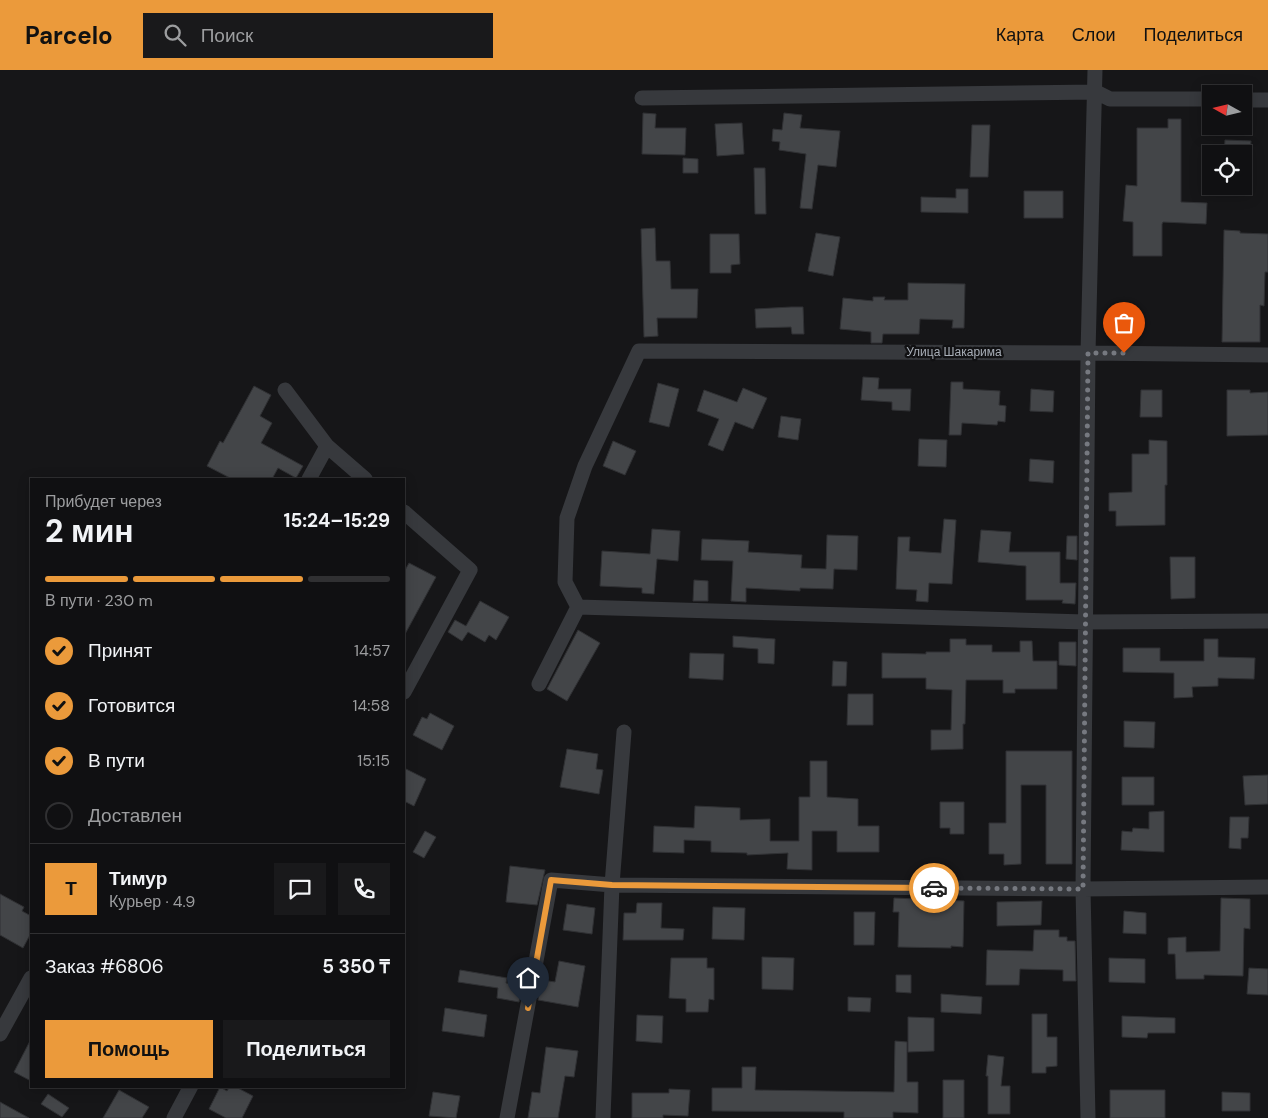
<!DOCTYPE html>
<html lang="ru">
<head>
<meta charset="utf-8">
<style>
  :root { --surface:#101012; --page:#19191b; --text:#f1f3f6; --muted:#9c9d9f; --line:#303032; --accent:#eb9a3b }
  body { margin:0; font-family:"DM Sans",sans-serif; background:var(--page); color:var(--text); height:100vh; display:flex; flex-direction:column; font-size:19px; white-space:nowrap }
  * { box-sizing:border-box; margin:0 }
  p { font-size:16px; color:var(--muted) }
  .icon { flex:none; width:28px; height:28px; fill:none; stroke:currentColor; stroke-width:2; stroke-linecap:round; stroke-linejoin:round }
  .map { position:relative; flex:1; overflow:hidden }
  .drawer { position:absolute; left:30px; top:408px; width:375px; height:610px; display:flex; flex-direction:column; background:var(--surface); border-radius:0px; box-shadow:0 2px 12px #0003,0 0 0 1px var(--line) }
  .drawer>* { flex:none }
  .needle { width:32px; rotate:278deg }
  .controls { position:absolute; left:1202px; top:15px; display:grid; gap:10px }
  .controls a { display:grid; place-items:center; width:50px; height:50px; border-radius:0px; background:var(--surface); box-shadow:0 2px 12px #0003,0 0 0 1px var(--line); font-size:25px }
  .pin { position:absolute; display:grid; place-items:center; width:42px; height:42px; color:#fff; margin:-51px -21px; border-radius:50% 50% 50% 0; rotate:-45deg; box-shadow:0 0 5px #0007 }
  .pin .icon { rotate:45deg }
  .courier { position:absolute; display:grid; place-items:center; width:50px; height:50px; margin:-25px; border:4px solid #eb9a3b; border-radius:50%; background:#fff; color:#222; box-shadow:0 1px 6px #0007 }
  .headline em { font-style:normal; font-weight:700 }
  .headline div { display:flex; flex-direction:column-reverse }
  .headline { display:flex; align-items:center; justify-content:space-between; height:85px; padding:0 15px }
  h1 { font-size:32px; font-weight:700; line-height:38px }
  .bar { display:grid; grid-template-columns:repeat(4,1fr); gap:8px 5px; align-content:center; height:60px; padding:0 15px }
  .bar i { height:6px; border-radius:4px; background:var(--line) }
  .bar .current { background:var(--accent) }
  .bar p { grid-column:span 4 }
  .line { display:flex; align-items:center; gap:12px; padding:0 15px; border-top:1px solid var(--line) }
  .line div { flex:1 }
  .round { display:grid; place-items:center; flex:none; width:52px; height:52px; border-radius:0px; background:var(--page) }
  ol { padding:0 15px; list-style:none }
  li { display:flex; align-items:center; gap:15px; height:55px }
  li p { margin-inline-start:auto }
  li .icon { padding:5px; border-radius:50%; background:var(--accent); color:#111; stroke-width:4 }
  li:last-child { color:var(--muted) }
  li i { width:28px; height:28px; border:2px solid var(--line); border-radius:50% }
  .action { display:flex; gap:10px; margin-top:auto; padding:10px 15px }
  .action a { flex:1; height:58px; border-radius:0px; background:var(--accent); color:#111; font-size:20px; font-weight:700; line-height:58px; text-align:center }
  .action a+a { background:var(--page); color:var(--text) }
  header { display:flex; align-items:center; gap:30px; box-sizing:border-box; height:70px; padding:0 25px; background:var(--accent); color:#111 }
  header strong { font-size:24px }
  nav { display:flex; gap:28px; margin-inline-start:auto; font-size:18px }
  .search { width:350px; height:45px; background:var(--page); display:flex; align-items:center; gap:12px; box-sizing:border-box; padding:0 18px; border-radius:0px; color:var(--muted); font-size:19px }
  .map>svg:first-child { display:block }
</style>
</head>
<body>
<header>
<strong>Parcelo</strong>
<div class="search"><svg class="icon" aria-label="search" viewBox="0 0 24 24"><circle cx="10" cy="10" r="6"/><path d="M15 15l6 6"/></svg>Поиск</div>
<nav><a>Карта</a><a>Слои</a><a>Поделиться</a></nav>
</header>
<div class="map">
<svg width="1268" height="1048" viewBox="0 0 1268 1048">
  <rect width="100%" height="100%" fill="#161618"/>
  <path fill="#434548" stroke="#303134" d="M643,43L656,44L655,58H686L685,85L642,84Z
    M784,43L802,45L800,58L840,61L836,97L818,95L812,139L800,138L806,84L779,80L780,72L772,71L773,59L782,60Z
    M1168,49H1181V132L1207,133L1206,154L1163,152L1162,154V186H1133V152L1123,151L1126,115L1137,116V58H1168Z
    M742,53L744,84L717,86L715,54Z
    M972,55H990L988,107H970Z
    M1225,70L1251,71L1250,84H1224Z
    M683,88L698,89V103H683Z
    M754,98H765L766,144H755Z
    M956,119H968V143L921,142V127L956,128Z
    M1024,121H1063V148H1024Z
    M655,158L656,191H670L671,219H698L697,248H657L658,266L644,267L641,159Z
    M1224,160L1240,161V163L1268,164V202H1265L1264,236L1260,235V272H1222Z
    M816,163L840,167L833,206L808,201Z
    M710,164H739L740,194L731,195V203H710Z
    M908,213L965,214L964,258H952L953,250L920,249L919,264H883L882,273H871V262L840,259L843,228L873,231V227H885L884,230H908Z
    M791,237H803L804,264H792L791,257L756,258L755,239Z
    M863,307L879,308L878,319H911L910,341L892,340V332L861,330Z
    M951,312H963V319L1000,321L999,335L1006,336L1005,352L998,351L997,355L962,353L961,365H949Z
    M658,313L679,319L669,357L649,352Z
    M254,316L271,325L260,346L272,353L261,373L303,396L296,408L278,398L272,409H232L207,396L220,371L223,373Z
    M743,318L767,328L753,359L735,352L723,381L708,375L719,349L697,341L704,320L737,332Z
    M1031,319L1054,321L1053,342L1030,341Z
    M1141,320H1162V347H1140Z
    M1227,320H1250V323L1268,322V365L1227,366Z
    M781,346L801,349L798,370L778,367Z
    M919,369L947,370L946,397L918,396Z
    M1149,370L1167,371V415H1165V455L1116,456V441H1109V423L1132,422V384H1149Z
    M613,371L636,381L625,405L603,396Z
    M1030,389L1054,391L1053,413L1029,411Z
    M944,449L956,450L952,514L929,513L928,532L916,531L917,520L896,519L898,467H910L909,481L941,483Z
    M652,459L680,461L678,491L657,489L654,524L642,523V518L600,516L602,481L650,484Z
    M981,460L1011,462L1009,482H1060V513H1076L1075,534L1062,533L1063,530H1026V496L978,492Z
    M827,465L858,466L857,500L834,499L833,519L800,518V521L746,518V532L731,531L733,491L701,490L702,469L749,471L748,482L802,485L801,498L826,499Z
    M1067,466H1077V490L1066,489Z
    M1170,487H1195V528L1171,529Z
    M409,493L436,507L404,566V502Z
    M694,510L708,511V531H693Z
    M480,531L509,547L496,570L489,565L485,572L468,562L462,571L448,562L455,550L466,556Z
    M578,560L600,573L567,631L547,619Z
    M733,566L775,569L774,594L758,593V579L733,577Z
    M950,569H966V575H992V582H1020V571H1032L1033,591H1057V619H1015V623H1003V610H966L965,654H963V679L931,680V660H951L952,620L926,619V608H882V583L926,584V582H950Z
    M1204,569H1218V587L1255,588L1254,609L1218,608V616L1192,617L1193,627L1174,628V603L1123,602V578H1160V591H1204Z
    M1059,572H1076V596L1059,595Z
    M690,583L724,584L723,610L689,608Z
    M833,591L847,592L846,616H832Z
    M848,624H873V655H847Z
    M430,643L454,656L442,680L413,665L422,647L427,649Z
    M1124,651L1155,652L1154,678L1124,677Z
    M567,679L598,684L596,699L603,700L599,724L560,717Z
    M1006,681H1072V794H1046V715H1021V794L1004,795V784H989V753H1006Z
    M810,691H827V727L858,729V756H879V782H837V761H812V800L787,799L788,783L747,785V783L711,782V771L684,770V783L653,782L654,756L694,758L695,736L740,738V750L770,749V771H799V727H810Z
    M404,698L426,709L414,736L404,731Z
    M1268,705V734L1245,735L1243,706Z
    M1122,707H1154V735H1122Z
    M940,732H964V764H950V758H940Z
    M1164,741V782L1121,780L1122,761L1132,762L1133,758L1149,759V742Z
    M1230,747H1249L1248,768H1241V779L1229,778Z
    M425,761L436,767L424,788L413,782Z
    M510,796L545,800L537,835L506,832Z
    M0,824L24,837L22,841L31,846V863L23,878L0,865Z
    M894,828L964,831L963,877L951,876V878L898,877L899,842H893Z
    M1221,828L1250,829V859L1244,858L1243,906L1204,905V909H1176L1175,884H1168V868L1186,867V882L1220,881Z
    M1042,831L1041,855L997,856V832Z
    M637,833H662L661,858L684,859L683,870H623L624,843H636Z
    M567,834L595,838L592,864L563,860Z
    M713,837L745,838L744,870L712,869Z
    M1124,841L1146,843V864L1123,863Z
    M854,842H875L874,875H854Z
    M1034,860H1059V867H1067V871H1075L1076,911H1063V900L1020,899L1019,915H986L987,880L1033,881Z
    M762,887L794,888L793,920L762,919Z
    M671,888H707V898H714V930L709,929L708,942H686V929L669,928Z
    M1109,888L1145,889V913L1109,912Z
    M559,891L585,896L578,937L538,930L542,910L555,912Z
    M1249,898L1268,899V925L1247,924Z
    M460,900L507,908L506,913L522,916L519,932L497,928L498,918L458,912Z
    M896,905H911V923L896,922Z
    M941,924L982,927L981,944L941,942Z
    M848,927L871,928L870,942L848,941Z
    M445,938L487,945L484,967L442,961Z
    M1032,944H1047V967H1057V996L1046,997V1003H1032Z
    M637,945L663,946L662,973L636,971Z
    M1122,946L1175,948V963H1148L1147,968L1122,967Z
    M908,947L934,948V981L908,982Z
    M31,969V1011L14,1002Z
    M895,971L907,972V1012H918V1043L893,1042V1048H844V1042L712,1041V1018H742V997H756L755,1020L894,1022Z
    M546,977L578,981L574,1007L565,1006L558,1048H528L532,1022L540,1023Z
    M988,985L1004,987L1001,1016H1010V1044H988V1006H986Z
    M943,1010H964V1048H943Z
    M230,1016H234L253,1026L242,1048H226L209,1039L220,1017L227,1021Z
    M669,1019L690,1020L688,1046L663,1045V1048H632V1023H669Z
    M119,1020L149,1037L142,1048H103Z
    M1110,1020H1165V1048H1110Z
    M433,1022L460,1026L456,1048L429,1046Z
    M1222,1022L1250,1023V1041H1222Z
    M48,1024L69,1038L62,1047L41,1034Z
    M0,1032L29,1048H0Z"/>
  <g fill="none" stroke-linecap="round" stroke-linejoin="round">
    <path stroke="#37393d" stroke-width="15" d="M642,28L1096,22L1110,29H1211
      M1244,30H1268
      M1268,285L1088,283L639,281L585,396L567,448L565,512L578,537L1085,552L1268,551
      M285,320L327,376L365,409
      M309,409L327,376
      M404,442L470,500L404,622
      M539,614L578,537
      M0,964L31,908
      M174,1048L191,1016
      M507,1048L551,810L612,815L1083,819L1268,817
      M603,1048L612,815L624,662
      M1088,1048L1083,819L1088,283L1095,0"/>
  </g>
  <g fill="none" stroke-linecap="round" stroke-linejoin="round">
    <path stroke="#767980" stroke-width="5" stroke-dasharray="0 9" d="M934,818L1083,819L1088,283H1124"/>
    <path stroke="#eb9a3b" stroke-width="6" d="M528,938L551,810L612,815L934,818"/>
  </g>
  <g text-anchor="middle" stroke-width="4.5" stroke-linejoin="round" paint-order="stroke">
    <g font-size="12" fill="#a9afb8" stroke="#111113">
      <text x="954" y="286">Улица Шакарима</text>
    </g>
  </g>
</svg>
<div class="controls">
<a><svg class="needle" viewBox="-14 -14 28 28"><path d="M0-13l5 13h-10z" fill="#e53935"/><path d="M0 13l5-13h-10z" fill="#9c9d9f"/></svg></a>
<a><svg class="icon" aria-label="locate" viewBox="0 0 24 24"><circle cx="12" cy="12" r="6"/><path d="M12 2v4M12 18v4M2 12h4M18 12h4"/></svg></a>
</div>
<div class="pin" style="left:1124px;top:283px;background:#ea580c"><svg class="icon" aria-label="bag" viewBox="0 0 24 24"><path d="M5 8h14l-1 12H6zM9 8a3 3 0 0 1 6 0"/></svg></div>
<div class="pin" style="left:528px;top:938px;background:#1f2937"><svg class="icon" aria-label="home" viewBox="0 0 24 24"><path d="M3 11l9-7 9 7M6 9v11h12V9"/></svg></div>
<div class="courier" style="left:934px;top:818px"><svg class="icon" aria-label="car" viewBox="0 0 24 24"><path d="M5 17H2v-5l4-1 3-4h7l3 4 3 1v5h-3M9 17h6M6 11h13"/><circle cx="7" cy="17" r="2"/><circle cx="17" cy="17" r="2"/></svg></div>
<section class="drawer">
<div class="headline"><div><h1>2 мин</h1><p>Прибудет через</p></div><em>15:24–15:29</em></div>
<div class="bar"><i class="current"></i><i class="current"></i><i class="current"></i><i></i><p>В пути · 230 m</p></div>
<ol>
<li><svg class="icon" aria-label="check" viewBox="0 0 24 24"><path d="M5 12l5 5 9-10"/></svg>Принят<p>14:57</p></li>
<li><svg class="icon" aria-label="check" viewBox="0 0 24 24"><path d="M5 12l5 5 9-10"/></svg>Готовится<p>14:58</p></li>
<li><svg class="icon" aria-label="check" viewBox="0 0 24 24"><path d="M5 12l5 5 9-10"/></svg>В пути<p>15:15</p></li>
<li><i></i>Доставлен</li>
</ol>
<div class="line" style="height:90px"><b class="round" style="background:var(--accent);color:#111">Т</b><div><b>Тимур</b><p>Курьер · 4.9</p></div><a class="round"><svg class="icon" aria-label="chat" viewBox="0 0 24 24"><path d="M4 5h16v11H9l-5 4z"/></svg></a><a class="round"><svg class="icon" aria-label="phone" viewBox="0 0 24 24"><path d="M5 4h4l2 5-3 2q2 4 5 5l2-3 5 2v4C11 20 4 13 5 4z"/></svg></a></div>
<div class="line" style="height:65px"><div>Заказ #6806</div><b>5 350 ₸</b></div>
<div class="action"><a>Помощь</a><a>Поделиться</a></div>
</section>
</div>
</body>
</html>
